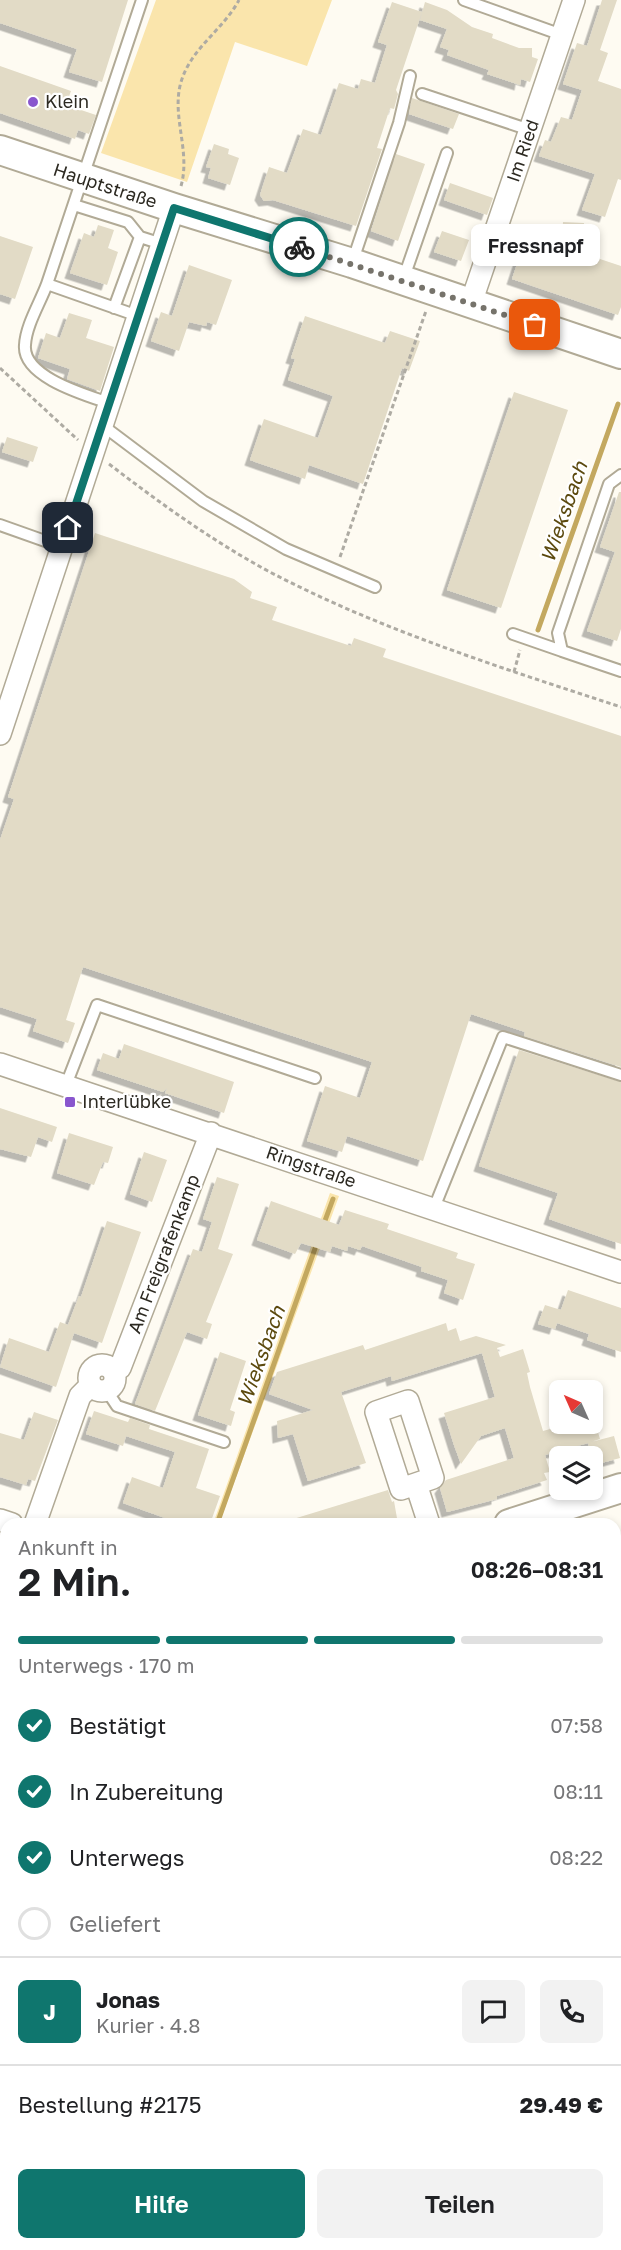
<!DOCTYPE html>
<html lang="de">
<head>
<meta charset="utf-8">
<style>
  :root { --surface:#fff; --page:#f2f2f2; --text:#202124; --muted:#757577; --line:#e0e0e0; --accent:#0f766e }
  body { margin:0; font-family:"Golos Text",sans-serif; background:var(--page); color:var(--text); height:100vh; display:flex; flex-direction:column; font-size:22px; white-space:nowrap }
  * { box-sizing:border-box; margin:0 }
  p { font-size:20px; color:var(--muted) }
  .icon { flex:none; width:33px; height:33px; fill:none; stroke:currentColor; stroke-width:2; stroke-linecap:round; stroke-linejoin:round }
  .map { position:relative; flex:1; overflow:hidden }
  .drawer { position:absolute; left:0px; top:1518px; width:621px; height:732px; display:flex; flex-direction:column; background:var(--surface); border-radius:18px 18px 0 0; box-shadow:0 3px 9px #0003 }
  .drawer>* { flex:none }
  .needle { width:39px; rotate:315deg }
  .fabs { position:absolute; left:549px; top:1380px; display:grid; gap:12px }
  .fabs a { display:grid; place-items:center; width:54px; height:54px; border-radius:9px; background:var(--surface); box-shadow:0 3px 9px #0003; font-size:30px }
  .pin { position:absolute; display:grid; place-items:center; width:51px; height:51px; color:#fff; margin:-26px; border-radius:12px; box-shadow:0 3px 9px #0006 }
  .courier { position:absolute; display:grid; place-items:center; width:60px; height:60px; margin:-30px; border:4px solid #0f766e; border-radius:50%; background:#fff; color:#222; box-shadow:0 2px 8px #0007 }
  .bubble { position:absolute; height:42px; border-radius:9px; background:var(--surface); box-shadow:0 3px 9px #0003; font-size:20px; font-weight:600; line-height:42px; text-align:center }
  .summary em { font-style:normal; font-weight:600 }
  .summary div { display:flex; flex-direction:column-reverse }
  .summary { display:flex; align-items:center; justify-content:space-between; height:102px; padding:0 18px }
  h1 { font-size:39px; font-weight:600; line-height:45px }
  .bar { display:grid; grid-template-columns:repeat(4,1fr); gap:9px 6px; align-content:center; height:72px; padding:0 18px }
  .bar i { height:8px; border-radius:4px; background:var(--line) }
  .bar .selected { background:var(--accent) }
  .bar p { grid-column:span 4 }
  .line { display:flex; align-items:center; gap:15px; padding:0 18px; border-top:2px solid var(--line) }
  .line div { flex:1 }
  .round { display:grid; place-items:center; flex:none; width:63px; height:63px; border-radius:9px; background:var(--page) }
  ol { padding:0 18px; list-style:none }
  li { display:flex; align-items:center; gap:18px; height:66px }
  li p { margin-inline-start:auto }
  li .icon { padding:6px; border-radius:50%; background:var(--accent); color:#fff; stroke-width:4 }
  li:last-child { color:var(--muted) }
  li i { width:33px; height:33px; border:3px solid var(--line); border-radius:50% }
  .primary-button { display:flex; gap:12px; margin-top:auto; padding:12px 18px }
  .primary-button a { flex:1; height:69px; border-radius:9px; background:var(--accent); color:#fff; font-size:24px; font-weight:600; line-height:69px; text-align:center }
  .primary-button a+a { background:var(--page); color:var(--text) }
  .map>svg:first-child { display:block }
</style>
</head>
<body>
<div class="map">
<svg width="621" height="2250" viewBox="0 0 621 2250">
  <defs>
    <filter id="shadow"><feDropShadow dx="-5.5" dy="5.5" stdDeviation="0" flood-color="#0004"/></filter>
  </defs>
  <rect width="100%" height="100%" fill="#fefbf2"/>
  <path fill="#fae5ac" d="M156,0H332L307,66L235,42L187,182L101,153Z
    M330,1193L339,1196L219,1524H213Z
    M0,2056L6,2058V2091L0,2108Z"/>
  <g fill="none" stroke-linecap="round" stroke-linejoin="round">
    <path stroke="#c3a85f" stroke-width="5" d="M538,630L618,404
      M323,1226L333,1199
      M217,1524L317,1243
      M0,2126L6,2109
      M277,2250L279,2244"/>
  </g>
  <path fill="#e2dbc6" filter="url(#shadow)" d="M0,0H128L102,82L69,72L77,49L0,23Z
    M602,0H617L600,50L608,53L598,81L621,89V180L618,179L605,217L582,210L595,174L539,156L545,140L551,142L561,117L572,120L582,90L563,84L577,43L587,46Z
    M392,2L422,12L396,90L398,94L394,109L390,108L377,148L382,149L356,226L273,200L264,201L260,195L269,167L287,173L303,129L321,135L339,83L358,89L361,79L375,83L387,45L378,42Z
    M425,2L447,10L472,27L493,34L492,38L519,48H532V57L538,59L530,82L521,79L520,85L487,74L489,70L447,55L449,50L440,47L447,29L420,20Z
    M0,66L71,91L66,105L96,115L89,134L78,130L75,139L0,113Z
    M412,98L459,114L453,129L409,114Z
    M214,144L229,149L228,154L239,158L230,185L208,178L211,168L206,167Z
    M396,154L425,164L398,241L371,231Z
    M450,183L493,198L487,215L444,200Z
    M563,222L584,223L582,253L621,266V307L618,315L512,279L524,243L541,249L545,235L562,241Z
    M98,225L114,230L108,248L118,252L107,285L70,273L84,233L94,237Z
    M442,231L469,240L461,261L434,252Z
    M0,236L33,247L15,299L0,294Z
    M189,265L232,280L216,325L207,322L206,326L189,322L179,351L151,341L161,312L172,316Z
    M69,313L92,320L86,338L114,347L100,391L67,379L70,369L38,358L46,333L60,338Z
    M305,316L385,343L390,331L420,341L409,371L402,368L363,484L309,465L305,479L250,460L264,419L318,438L333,396L288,380L295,359L291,358Z
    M514,392L568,410L501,608L447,590Z
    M7,437L38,447L33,462L2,452Z
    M619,492H621V629L617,641L587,631L615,552L600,547Z
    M95,533L234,579L252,592L250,598L277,607L272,620L351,646L354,638L386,649L383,657L621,736V1067L524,1036L525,1032L471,1014L423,1161L347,1136L342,1152L307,1141L325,1086L360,1098L372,1062L83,967L66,1020L75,1023L68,1043L33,1031L37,1019L0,1007V840L14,799L8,797Z
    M124,1044L234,1082L224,1113L165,1093L167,1088L163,1092L97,1070L103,1053L119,1059Z
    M519,1050L621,1082V1244L549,1219L558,1193L479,1166Z
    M0,1108L57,1127L52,1142L38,1137L31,1157L0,1149Z
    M69,1133L113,1147L108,1163L103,1162L94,1185L57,1173Z
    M144,1152L167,1160L152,1202L130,1194Z
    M217,1177L239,1184L218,1249L233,1254L206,1322L212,1324L207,1339L187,1332L155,1411L135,1404L193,1249L202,1252L212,1222L203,1219Z
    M271,1201L339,1225L345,1210L389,1224L387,1229L458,1253L456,1258L475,1264L463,1300L444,1293L448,1280L421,1271L422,1267L362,1246L360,1250L348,1246L347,1251L332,1246L330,1252L301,1243L295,1254L257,1240Z
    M107,1221L141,1232L102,1343L74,1333L56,1387L0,1367L9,1338L49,1352L60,1322L68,1325L79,1296L81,1297Z
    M568,1290L621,1308V1352L587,1340L589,1334L557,1323L555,1329L538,1324L545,1305L561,1310Z
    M446,1323L448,1331L456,1328L460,1341L476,1336L506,1345L497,1348L500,1357L523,1349L530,1372L527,1373L530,1387L543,1431L568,1424L569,1430L595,1422L600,1439L591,1442L614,1436L620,1458L594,1465L588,1443L545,1455L550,1472L544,1473L547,1480L497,1496V1499L447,1512L440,1488L446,1480L514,1458L505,1428L481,1436L461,1464L454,1445L444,1413L495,1397L482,1353L392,1381L391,1376L341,1392L366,1463L308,1481L293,1434L278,1438L277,1421L313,1410L269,1394L277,1372L363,1345L365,1350Z
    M220,1352L246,1361L230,1410L235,1412L231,1426L198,1415Z
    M94,1411L128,1422L130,1418L150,1425L149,1429L209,1449L196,1488L220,1496L210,1524H182L123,1503L132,1477L163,1488L175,1452L126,1436L123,1446L86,1434Z
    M34,1412L58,1420L35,1481L28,1479L26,1485L0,1477V1433L24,1440Z
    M388,1490L392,1502L394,1501L398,1524H290V1520Z"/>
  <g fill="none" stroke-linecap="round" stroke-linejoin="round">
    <g stroke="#b1aa96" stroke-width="14">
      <path id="lane" d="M464,0L562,35
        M422,94L530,130
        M74,205L128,222L140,237L162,244
        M352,263L399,123L410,76
        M403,280L447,153
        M47,284C40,303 26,325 25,345C22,377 86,395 109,403
        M114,308L140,237
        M138,316L47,284L142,0
        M102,425L203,501L286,549L375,587
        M621,475L609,484L558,633L562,651L621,671
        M0,525L62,547
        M513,634L562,651
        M66,1085L97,1005L315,1078
        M434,1208L503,1037L621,1075
        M107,1391L117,1406L224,1442"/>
    </g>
    <g stroke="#b1aa96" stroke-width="24">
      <path id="street" d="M471,303L574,0
        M0,734L174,208
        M0,1064L621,1272
        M89 1378a13 13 0 1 1 26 0a13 13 0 1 1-26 0Z
        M114,1371L120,1368L211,1133
        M408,1401L433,1478L401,1489L376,1412Z
        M416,1484L429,1524
        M0,1520L12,1524
        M35,1524L80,1396L91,1385
        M0,1919L6,1921
        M0,2166L6,2149
        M564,2250L566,2244"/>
    </g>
    <g stroke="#b1aa96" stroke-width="32">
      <path id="secondary" d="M0,150L174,208L352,263L621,354
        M509,1524L621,1488
        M0,1686L6,1684
        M615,2080L621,2061
        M615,2101L621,2113"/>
    </g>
    <path stroke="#aeaba3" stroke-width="3" stroke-dasharray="4.5 3" stroke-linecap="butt" d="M181,186C191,151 171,116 181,82C191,48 223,30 239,0
      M0,368L78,440
      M109,464C160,503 211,540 268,571C380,630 502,668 621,707
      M340,557L426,311
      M514,672L520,650"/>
    <use href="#lane" stroke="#fff" stroke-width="10"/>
    <use href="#street" stroke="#fff" stroke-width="21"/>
    <use href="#secondary" stroke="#fff" stroke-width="28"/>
  </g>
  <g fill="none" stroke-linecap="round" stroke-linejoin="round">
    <path stroke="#76736b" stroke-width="6" stroke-dasharray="0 10.8" d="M299,247L535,325"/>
    <path stroke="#0f766e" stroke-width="8" d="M68,528L174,208L299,247"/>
  </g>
  <g fill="#8956ce" stroke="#fff" stroke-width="2">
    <circle cx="33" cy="102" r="6"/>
    <rect x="64" y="1096" width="12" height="12" rx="3"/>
  </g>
  <g text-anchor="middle" stroke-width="4.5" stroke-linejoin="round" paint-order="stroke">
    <g font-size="18" fill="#2d2a22" stroke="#fff" text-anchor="start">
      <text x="45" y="108">Klein</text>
      <text x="82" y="1108">Interlübke</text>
    </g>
    <g font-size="18" fill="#2d2a22" stroke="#fff">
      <text transform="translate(523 151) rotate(-71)" y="6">Im Ried</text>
      <text transform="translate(105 186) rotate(18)" y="6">Hauptstraße</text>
      <text transform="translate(311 1167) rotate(19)" y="6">Ringstraße</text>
      <text transform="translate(164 1254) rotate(-69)" y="6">Am Freigrafenkamp</text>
    </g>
    <g font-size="20" font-style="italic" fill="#5c4a0f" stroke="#fff">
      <text transform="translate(564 512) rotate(-71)" y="7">Wieksbach</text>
      <text transform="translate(261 1356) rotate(-70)" y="7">Wieksbach</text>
    </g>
  </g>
</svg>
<div class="fabs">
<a><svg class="needle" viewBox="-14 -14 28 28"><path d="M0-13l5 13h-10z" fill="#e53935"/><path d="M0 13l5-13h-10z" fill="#757577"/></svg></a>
<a><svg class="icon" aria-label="layers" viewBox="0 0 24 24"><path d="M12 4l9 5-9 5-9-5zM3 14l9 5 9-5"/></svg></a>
</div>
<div class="pin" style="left:535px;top:325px;background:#ea580c"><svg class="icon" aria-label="bag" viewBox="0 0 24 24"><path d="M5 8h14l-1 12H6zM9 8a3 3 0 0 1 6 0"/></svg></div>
<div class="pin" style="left:68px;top:528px;background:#1f2937"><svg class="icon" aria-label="home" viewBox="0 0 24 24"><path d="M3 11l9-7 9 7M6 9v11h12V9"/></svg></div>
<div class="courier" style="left:299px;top:247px"><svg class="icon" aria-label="bike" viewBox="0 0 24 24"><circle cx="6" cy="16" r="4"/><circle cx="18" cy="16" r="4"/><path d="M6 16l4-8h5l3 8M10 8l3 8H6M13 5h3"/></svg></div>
<div class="bubble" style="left:471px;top:224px;width:129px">Fressnapf</div>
<section class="drawer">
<div class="summary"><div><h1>2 Min.</h1><p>Ankunft in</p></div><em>08:26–08:31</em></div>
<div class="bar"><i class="selected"></i><i class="selected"></i><i class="selected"></i><i></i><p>Unterwegs · 170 m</p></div>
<ol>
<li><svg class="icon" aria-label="check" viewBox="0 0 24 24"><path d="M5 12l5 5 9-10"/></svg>Bestätigt<p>07:58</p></li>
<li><svg class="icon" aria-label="check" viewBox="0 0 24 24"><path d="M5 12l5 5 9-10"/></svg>In Zubereitung<p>08:11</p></li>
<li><svg class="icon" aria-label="check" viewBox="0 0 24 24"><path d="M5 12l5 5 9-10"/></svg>Unterwegs<p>08:22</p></li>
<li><i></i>Geliefert</li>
</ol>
<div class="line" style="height:108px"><b class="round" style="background:var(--accent);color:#fff">J</b><div><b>Jonas</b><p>Kurier · 4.8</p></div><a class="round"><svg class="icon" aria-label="chat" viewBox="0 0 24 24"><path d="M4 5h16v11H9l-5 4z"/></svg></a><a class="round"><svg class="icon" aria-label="phone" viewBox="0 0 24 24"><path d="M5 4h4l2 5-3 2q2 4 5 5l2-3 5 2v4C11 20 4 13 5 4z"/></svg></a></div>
<div class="line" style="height:78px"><div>Bestellung #2175</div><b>29.49 €</b></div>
<div class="primary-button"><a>Hilfe</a><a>Teilen</a></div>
</section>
</div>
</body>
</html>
